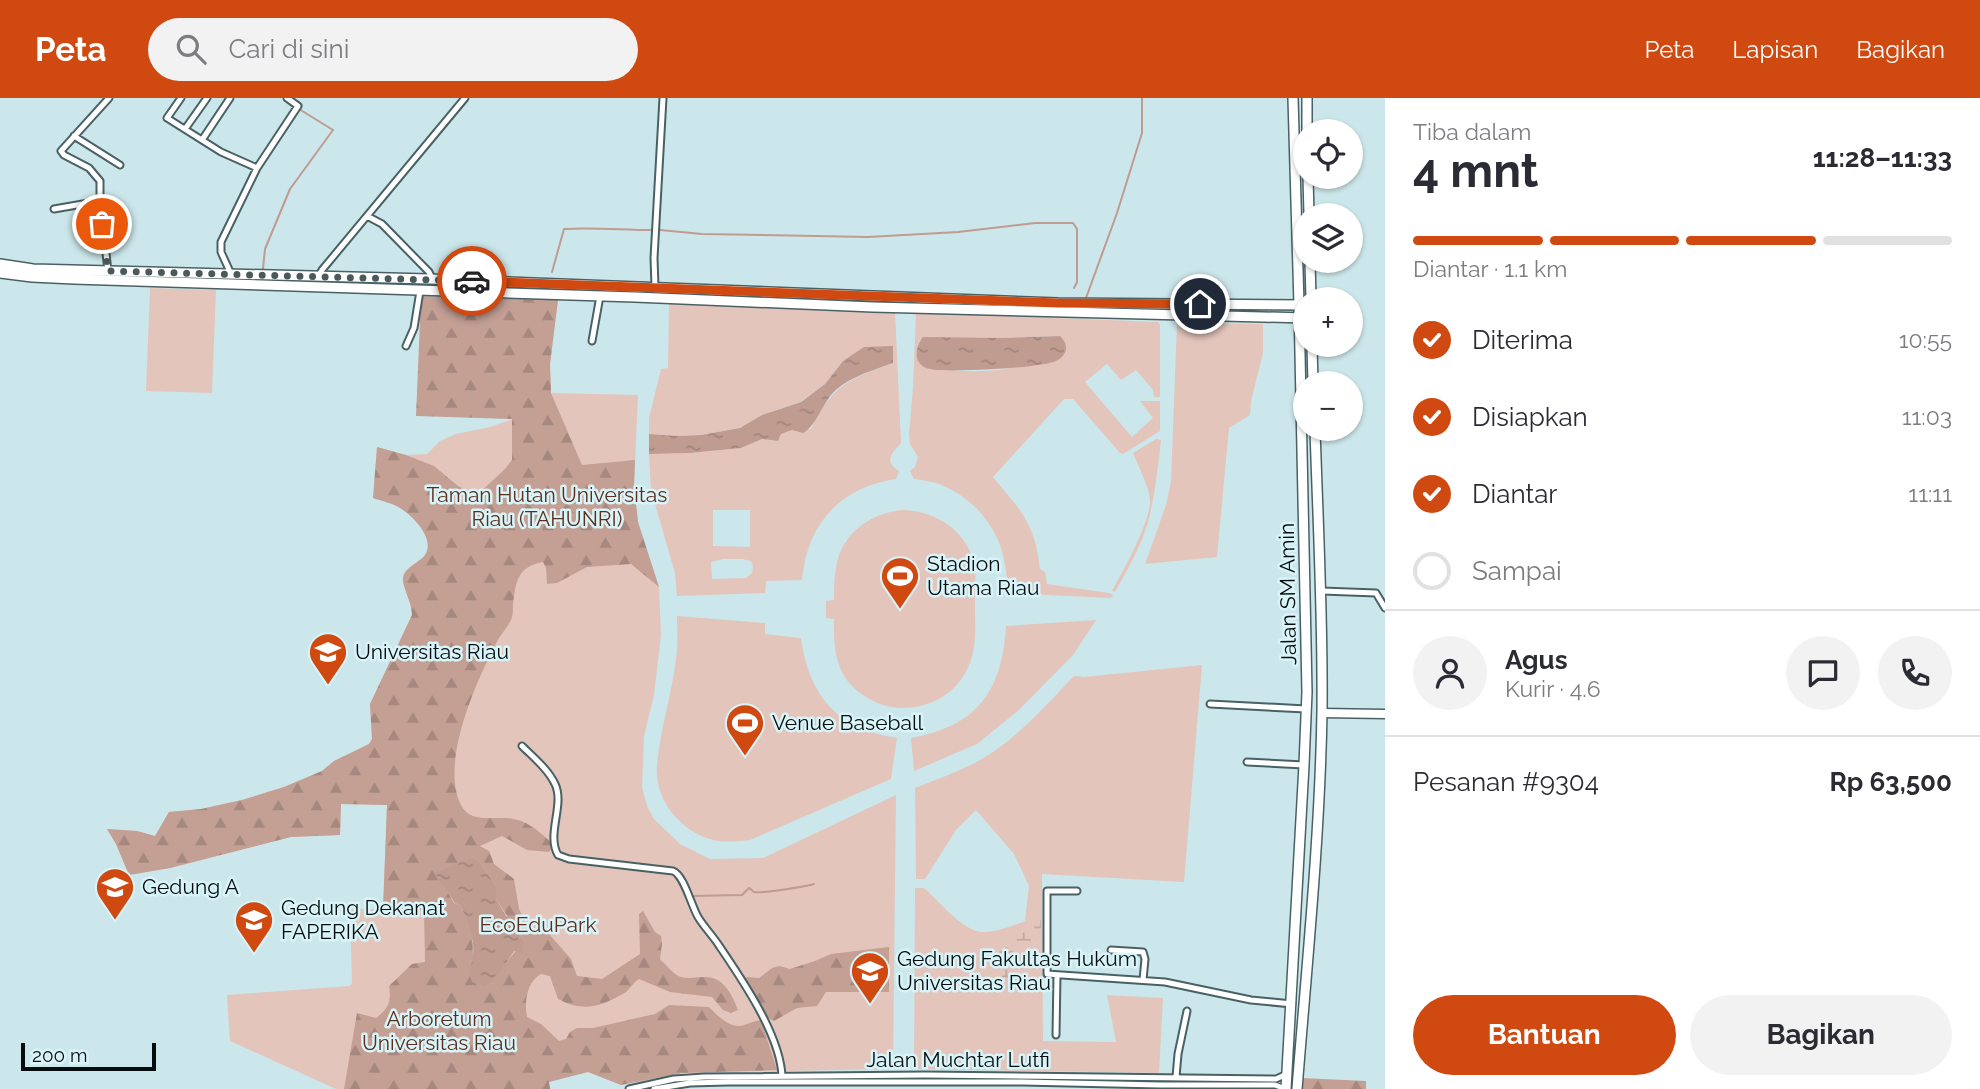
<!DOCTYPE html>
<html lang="id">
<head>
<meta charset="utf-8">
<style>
  :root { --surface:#fff; --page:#f2f2f3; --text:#2b2b33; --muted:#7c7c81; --line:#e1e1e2; --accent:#cf4910 }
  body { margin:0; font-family:Raleway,sans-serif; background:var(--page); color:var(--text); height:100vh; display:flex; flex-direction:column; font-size:26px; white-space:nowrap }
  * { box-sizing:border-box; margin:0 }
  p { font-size:23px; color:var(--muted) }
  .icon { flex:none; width:38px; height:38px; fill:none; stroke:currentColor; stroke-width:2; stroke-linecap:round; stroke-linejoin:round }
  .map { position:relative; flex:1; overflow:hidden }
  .panel { display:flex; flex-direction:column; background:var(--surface); width:595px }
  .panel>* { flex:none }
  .buttons { position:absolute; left:1293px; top:21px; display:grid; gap:14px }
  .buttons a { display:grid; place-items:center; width:70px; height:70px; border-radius:50%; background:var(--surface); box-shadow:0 2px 5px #0004; font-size:35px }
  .scale { position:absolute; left:21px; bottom:18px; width:135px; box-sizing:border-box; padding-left:7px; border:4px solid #050d0e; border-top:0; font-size:19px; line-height:24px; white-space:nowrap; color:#050d0e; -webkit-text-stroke:5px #d9f4f8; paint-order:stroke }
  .pin { position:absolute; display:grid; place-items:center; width:60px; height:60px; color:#fff; margin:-30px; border:4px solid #fff; border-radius:50%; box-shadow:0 2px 7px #0007 }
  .courier { position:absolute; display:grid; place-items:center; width:70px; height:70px; margin:-35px; border:5px solid #cf4910; border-radius:50%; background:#fff; color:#222; box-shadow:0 2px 9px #0007 }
  .head em { font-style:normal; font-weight:700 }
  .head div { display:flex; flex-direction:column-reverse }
  .head { display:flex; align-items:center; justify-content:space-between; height:119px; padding:0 28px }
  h1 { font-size:46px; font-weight:700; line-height:52px }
  .bar { display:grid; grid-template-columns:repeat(4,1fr); gap:10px 7px; align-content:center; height:84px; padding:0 28px }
  .bar i { height:9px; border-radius:5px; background:var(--line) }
  .bar .selected { background:var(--accent) }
  .bar p { grid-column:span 4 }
  .line { display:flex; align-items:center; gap:18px; padding:0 28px; border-top:2px solid var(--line) }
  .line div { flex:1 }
  .round { display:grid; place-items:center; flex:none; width:74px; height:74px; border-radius:37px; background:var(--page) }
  ol { padding:0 28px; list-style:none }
  li { display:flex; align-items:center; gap:21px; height:77px }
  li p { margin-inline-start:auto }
  li .icon { padding:7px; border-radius:50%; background:var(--accent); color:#fff; stroke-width:4 }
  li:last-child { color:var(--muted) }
  li i { width:38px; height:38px; border:4px solid var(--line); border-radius:50% }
  .primary-button { display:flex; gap:14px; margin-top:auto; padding:14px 28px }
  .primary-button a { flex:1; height:80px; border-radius:42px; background:var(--accent); color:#fff; font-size:28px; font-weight:700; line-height:80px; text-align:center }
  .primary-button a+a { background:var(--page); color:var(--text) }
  header { display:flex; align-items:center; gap:42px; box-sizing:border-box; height:98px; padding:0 35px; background:var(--accent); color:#fff }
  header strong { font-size:33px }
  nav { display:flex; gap:38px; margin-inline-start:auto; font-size:24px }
  .search { width:490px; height:63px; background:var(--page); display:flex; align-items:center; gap:18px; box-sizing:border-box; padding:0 24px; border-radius:38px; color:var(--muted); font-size:26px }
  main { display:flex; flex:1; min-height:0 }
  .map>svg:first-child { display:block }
</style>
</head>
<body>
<header>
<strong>Peta</strong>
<div class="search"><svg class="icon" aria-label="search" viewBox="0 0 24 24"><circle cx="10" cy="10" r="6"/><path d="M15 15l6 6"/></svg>Cari di sini</div>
<nav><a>Peta</a><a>Lapisan</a><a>Bagikan</a></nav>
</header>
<main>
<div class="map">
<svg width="1385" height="991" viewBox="0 0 1385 991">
  <defs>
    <pattern id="forest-firs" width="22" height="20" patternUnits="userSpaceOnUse" patternTransform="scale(1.75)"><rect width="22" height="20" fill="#c39f94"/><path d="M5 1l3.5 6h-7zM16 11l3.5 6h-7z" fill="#a6887e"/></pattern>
    <pattern id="wetland-marsh" width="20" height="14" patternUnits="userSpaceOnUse" patternTransform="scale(1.75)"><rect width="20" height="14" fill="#e3c5bc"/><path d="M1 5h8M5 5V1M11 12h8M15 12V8" fill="none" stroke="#c1a8a0"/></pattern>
    <pattern id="water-ripples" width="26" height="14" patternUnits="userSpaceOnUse" patternTransform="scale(1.75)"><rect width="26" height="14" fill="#bf9b90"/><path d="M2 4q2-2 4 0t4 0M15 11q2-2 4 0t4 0" fill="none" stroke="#a3847b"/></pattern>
  </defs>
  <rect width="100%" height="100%" fill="#cce7eb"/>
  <path fill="#e3c5bc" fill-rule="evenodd" d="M150,190L216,192L212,295L146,293Z
    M558,202L550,266L551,295L638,297L634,388L638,424L659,489L661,537L654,597L644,638L642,689L647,708L654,721L680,746L710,761L763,760L896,697L893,971L682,975L621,987L588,974L549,984L550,991H336L230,943L227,897L349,888L352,886L350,811H383L387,707L341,706L340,737L291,739L170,770L129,777L116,746L107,731L137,733L155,738L169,714L201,711L242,702L284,689L322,673L334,663L369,646L372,641L370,606L412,517C412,504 403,491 403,481C403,470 419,465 425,457C435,442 416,421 403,412C396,406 382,403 373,400L377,349L406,357L427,356L440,343L456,336L490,329L513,321Z
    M669,205L895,213L901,345C892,355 883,363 899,373L896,381C840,389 807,426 802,482L766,483L765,495L677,498L675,475L651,392L649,356L690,355L741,350L762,341L778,343L781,336L792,332L811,331C832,287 849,281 893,265L843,263L825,286L800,304L762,317L740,330L701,337L678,338L649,336V320L661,271L668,270ZM713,412H750V449L713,448ZM723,461H742L751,463L753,468L752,475L746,480L712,481L711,464Z
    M916,214L1158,224L1160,227V299H1154L1153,292L1136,272L1121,282L1107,266L1085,284L1132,339L1153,320L1140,303H1160V333L1123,356L1120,355L1073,301H1064L993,379C1021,413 1035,425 1040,471L1045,474L1047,486L1109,495L1113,497L1111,500L1007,495C1007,486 1007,476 1005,467C1000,430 972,397 936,385C929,383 922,382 914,381L910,373L915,369L918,359L910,346L909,337L913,289ZM1060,238C1046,246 1022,265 1008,270C995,275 933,274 921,267L1000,240Z
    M1177,225L1263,226V255L1251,303L1250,317L1229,330L1217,459L1145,466L1166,407L1171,383Z
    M1156,341L1161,342C1158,370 1155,397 1148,424C1141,449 1127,472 1115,494L1112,493C1123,473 1151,423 1150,402C1149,388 1138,368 1133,355Z
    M904,412C937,413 971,435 975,472C976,484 975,497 975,509C975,528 977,549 969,567C954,605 907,621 871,602C837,584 833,556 834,521L826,520V503L834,502C834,491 834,480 836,469C842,435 871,414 904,412Z
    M677,518L765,525V536L801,540C809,599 838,631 897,640L891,681L750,742C738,743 725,745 713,742C680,733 654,702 657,667C660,631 672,596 676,561C678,547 677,532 677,518Z
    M1096,522L1073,557L1019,612L977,646L914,673L911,640C977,628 1002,594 1006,528Z
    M1202,567L1184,784L1042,776L1043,943L1116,944L1107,897L1163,900L1159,975L914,971L915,790H924C939,803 962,832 981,834C996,835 1011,828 1025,823L1029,788L1014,756L976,712L956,732L925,781H916L915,690C940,680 967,671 990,656C1022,635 1048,605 1074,578L1084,579ZM1041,841C1019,860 1011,864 1029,893L1021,904L1014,893L1002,883L1000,867L985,861L983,848L998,853L1013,846Z"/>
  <path fill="url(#forest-firs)" fill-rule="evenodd" d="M421,198L558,202L550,266L551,295L582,367L635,362L634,388L638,424L659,489L631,466L587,469L557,485L547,486L546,470L543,464C517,469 516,483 513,507C513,512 513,518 511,522C508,528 503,534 499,540C478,579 439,664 461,707C471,727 496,717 514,721C530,724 542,736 554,747L549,754L527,752L502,738L480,748L489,753L494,766L514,781L519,811L529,831L549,836L571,861L577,878L602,881L640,856L639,816L643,813L655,834L661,838L662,846L660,861C666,867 674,877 681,879C688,881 697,879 704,879C723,878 732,896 738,912L731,915L723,912L712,899L670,894L639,881C633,885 632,888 627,893C627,894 619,898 617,899C597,910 580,913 558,901L550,878L541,876C527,884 524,903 527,919L541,926L559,943L566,941L570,934L577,930H593L655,916L669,907L709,909C717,917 731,932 744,927C750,925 754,923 761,922L777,972L682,975L621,987L588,974L549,984L550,991H344L357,915L376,920C388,911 392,903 389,888L412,866L425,864L424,812L383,811L387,707L341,706L340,737L291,739L170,770L129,777L116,746L107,731L137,733L155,738L169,714L201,711L242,702L284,689L322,673L334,663L369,646L372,641L370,606L412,517C412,504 403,491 403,481C403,470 419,465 425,457C435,442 416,421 403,412C396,406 382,403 373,400L377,349L406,357L434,368L458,388L477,397L505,371L512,362V321L416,318ZM479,763L496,788V801L524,843L486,889L473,859L472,833L460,807L454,805L447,793Z
    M889,849V894H826L817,908L797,910L774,923L764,918L742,884L747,879L759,880L772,870L779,868L790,871L815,863L831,856Z
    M1302,980L1366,983V991H1301Z"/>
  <path fill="url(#wetland-marsh)" d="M1041,819V841C1027,853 1012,863 1023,883C1026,889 1029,892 1030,899L1024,907L1002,883L1000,867L984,861L980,856V850L983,848L998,853C1004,850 1010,848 1014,844C1024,835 1028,823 1041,819Z"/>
  <path fill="url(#water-ripples)" d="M1060,238C1069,246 1068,257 1056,263C1042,270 940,276 926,270C912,264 916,248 923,239L1000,240Z
    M893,248V265C874,272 852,278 837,291C823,302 817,328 803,335L792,332L781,336L778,343L762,341L741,350L690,355L649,356V336L678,338L701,337L740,330L762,317L801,304L825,286L843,263L864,249Z
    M471,760L479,763L496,788V801L506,818L513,820L511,824L524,843L522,854L514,853L500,874L486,889L472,884C466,867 472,872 473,857C475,838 468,824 460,807L455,805L436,777L440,773Z"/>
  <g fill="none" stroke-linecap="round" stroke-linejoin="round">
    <path stroke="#bf9b90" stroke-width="2" d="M660,132L702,136L868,139L958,134L1035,125H1073L1077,131V184L1074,190
      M263,171L265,151L290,91L333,32L299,11
      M552,174L564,131C593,129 623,132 652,132
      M1086,200L1117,115L1142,35V0
      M554,713L555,698
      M683,791L692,811
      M691,798L742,797L749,790C751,791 752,793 754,794C762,796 807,788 814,786
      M703,822L710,832"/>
    <g stroke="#496164" stroke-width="9">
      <path id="street" d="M181,0L167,20L221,54L257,70
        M185,31L207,0
        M74,38L120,67
        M202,42L230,0
        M54,111L100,103
        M367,118L382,126L429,174L433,182
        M108,173L100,103V83L89,70L64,57L61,53L109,0
        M231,176L221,154V144L257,70L298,8L287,0
        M318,179L322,172L465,0
        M655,189L654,160L663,0
        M592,243L600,198
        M406,248L414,230L420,193
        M1322,493L1376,495L1385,510
        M1210,606L1306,611
        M522,648C533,659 548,671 555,686C565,707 546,736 558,757L569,761L673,773C684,777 691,807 698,819C704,829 713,838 720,849C743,883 780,937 782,978
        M1247,664L1304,667
        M1077,793H1047V876L1165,884L1251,902L1292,906
        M1111,852L1143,854L1145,861L1143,882
        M1056,937L1057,877
        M1176,979L1178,956L1187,913
        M629,991L674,981L704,979L925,977L1276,981L1287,976
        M654,991L690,985L728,984H1022L1160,987H1275L1286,991"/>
    </g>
    <g stroke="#496164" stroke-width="11">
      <path id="secondary" d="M1322,615L1385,616"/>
    </g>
    <g stroke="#496164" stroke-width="12">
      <path id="primary" d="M1307,0V33
        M1308,79L1309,117
        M1310,163L1311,201
        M0,166L33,171L429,181L1058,205L1306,207
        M0,175L32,179L74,181L635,199L873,209L1306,220
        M1312,247L1313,285
        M1286,991L1304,667L1307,594L1299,207L1293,0
        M1297,991C1307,865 1320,739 1322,613C1323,519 1318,425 1315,331"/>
    </g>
    <use href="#street" stroke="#fff" stroke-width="5"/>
    <use href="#secondary" stroke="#fff" stroke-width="8"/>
    <use href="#primary" stroke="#fff" stroke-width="9"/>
  </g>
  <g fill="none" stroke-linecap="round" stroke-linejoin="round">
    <path stroke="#4b595b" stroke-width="7" stroke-dasharray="0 12.6" d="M102,126L108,173L472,183"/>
    <path stroke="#cf4910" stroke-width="9" d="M472,183L1058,205L1200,206"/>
  </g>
  <defs>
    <g id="stadium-pin" transform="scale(2.0125)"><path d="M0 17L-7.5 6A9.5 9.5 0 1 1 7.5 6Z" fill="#cf4910" stroke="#d9f4f8"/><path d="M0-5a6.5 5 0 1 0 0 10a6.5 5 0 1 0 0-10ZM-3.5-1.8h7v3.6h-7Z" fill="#fff"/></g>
    <g id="university-pin" transform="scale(2.0125)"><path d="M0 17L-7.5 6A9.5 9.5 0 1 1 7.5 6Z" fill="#cf4910" stroke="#d9f4f8"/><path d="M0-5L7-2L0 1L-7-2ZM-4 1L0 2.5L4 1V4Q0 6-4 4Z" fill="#fff"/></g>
  </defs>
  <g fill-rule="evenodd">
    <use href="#stadium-pin" x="900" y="478"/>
    <use href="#university-pin" x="328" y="554"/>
    <use href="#stadium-pin" x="745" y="625"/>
    <use href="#university-pin" x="115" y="789"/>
    <use href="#university-pin" x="254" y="822"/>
    <use href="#university-pin" x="870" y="873"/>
  </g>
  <g text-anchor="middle" stroke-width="5" stroke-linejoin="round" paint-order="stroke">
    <g font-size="21" fill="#5e2e1d" stroke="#d9f4f8">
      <text x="547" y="404">Taman Hutan Universitas<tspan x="547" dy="24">Riau (TAHUNRI)</tspan></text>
      <text x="538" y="834">EcoEduPark</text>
      <text x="439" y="928">Arboretum<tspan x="439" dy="24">Universitas Riau</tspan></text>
    </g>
    <g font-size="21" fill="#050d0e" stroke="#d9f4f8" text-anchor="start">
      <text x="927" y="473">Stadion<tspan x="927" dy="24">Utama Riau</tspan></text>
      <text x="355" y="561">Universitas Riau</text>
      <text x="772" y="632">Venue Baseball</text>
      <text x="142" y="796">Gedung A</text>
      <text x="281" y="817">Gedung Dekanat<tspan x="281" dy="24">FAPERIKA</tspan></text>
      <text x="897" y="868">Gedung Fakultas Hukum<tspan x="897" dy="24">Universitas Riau</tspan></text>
    </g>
    <g font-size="21" fill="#050d0e" stroke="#d9f4f8">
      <text transform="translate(1288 496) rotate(-91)" y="7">Jalan SM Amin</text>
      <text x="958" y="969">Jalan Muchtar Lutfi</text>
    </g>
  </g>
</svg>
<div class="buttons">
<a><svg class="icon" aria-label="locate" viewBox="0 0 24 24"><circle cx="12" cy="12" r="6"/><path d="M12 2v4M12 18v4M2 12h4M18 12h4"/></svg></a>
<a><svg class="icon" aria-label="layers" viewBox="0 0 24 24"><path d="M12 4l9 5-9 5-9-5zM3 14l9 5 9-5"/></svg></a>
<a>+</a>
<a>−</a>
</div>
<div class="scale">200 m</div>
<div class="pin" style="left:102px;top:126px;background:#ea580c"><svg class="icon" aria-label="bag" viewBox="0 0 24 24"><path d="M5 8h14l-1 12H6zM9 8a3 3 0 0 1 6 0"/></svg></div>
<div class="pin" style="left:1200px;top:206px;background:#1f2937"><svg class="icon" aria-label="home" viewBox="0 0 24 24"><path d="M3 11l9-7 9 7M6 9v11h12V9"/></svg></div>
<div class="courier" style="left:472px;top:183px"><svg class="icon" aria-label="car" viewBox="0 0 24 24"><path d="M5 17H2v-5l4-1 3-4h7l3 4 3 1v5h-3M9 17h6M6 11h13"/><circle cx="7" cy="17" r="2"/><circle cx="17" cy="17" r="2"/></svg></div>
</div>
<section class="panel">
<div class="head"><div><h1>4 mnt</h1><p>Tiba dalam</p></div><em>11:28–11:33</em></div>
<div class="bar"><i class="selected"></i><i class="selected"></i><i class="selected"></i><i></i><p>Diantar · 1.1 km</p></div>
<ol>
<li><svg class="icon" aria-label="check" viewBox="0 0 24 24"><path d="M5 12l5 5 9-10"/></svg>Diterima<p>10:55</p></li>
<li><svg class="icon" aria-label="check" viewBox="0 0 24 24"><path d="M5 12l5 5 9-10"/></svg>Disiapkan<p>11:03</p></li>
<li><svg class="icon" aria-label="check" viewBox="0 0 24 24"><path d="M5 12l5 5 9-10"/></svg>Diantar<p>11:11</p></li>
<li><i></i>Sampai</li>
</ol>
<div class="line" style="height:126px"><a class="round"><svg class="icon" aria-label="person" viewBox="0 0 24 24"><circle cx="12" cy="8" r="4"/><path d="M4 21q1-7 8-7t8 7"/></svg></a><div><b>Agus</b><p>Kurir · 4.6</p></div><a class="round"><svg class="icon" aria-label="chat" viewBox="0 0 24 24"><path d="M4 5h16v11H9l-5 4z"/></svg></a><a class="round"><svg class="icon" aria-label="phone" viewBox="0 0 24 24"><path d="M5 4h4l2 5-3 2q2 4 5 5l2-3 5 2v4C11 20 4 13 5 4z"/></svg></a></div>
<div class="line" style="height:91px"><div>Pesanan #9304</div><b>Rp 63,500</b></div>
<div class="primary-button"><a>Bantuan</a><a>Bagikan</a></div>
</section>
</main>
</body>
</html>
